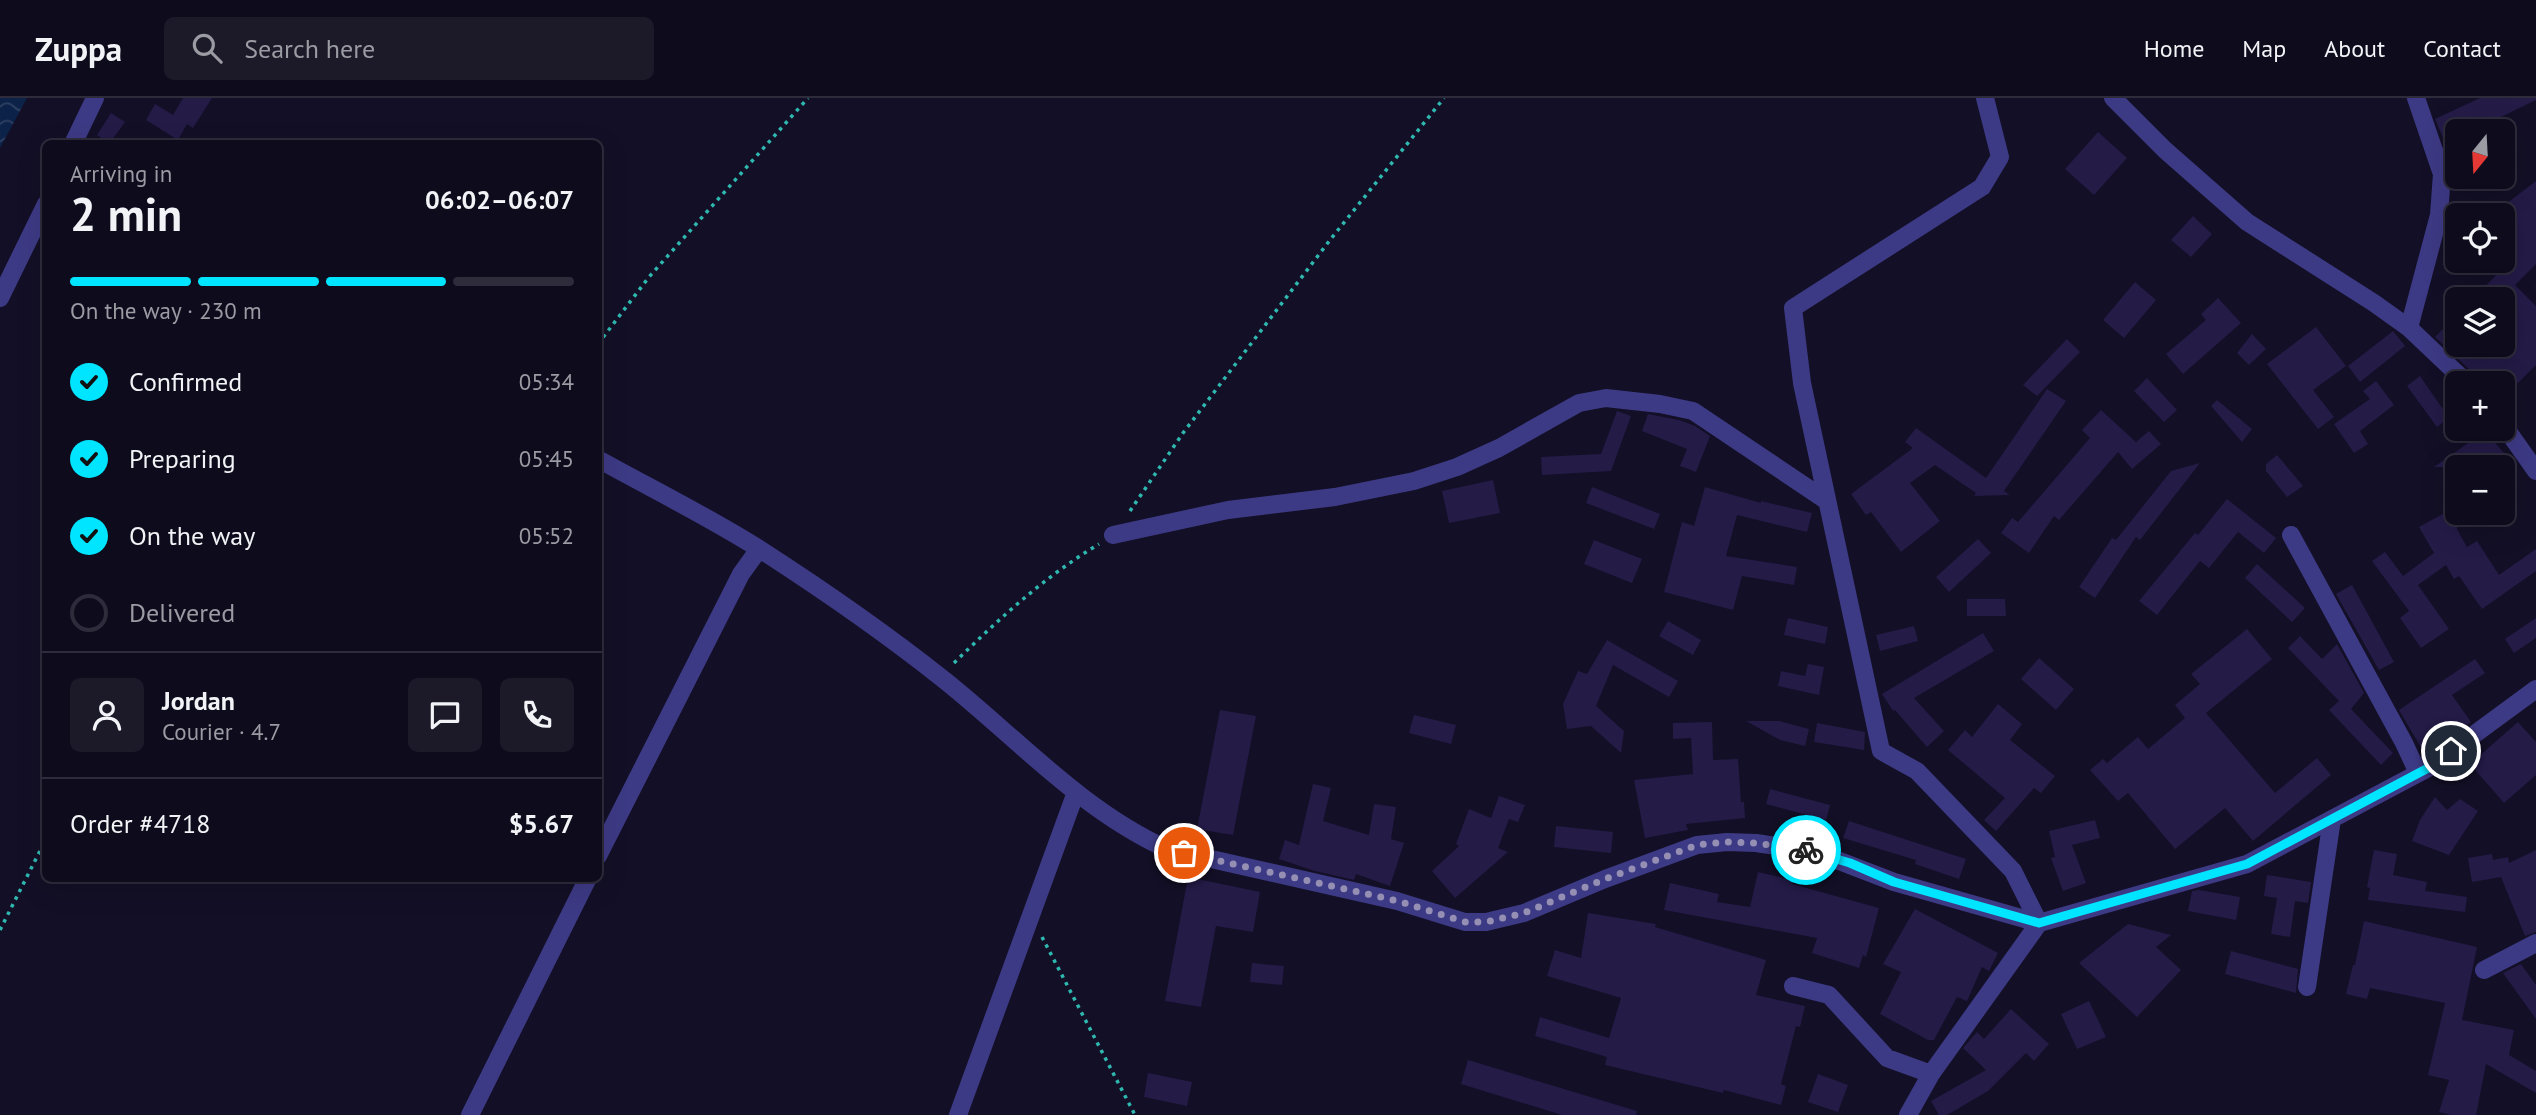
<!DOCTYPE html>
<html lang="en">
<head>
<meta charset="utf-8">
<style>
  :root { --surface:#0e0b1c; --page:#1c1929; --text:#f1f3f6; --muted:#9b9ba3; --line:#2e2b3b; --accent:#00e5ff }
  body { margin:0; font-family:"PT Sans",sans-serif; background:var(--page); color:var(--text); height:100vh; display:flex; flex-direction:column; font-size:26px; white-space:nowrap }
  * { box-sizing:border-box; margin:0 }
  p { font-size:23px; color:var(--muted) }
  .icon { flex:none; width:38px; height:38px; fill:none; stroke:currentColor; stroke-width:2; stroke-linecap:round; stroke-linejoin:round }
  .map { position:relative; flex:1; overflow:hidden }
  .details { position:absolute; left:42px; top:42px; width:560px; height:742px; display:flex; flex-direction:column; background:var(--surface); border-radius:10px; box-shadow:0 7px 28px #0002,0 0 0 2px var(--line) }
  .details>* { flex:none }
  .needle { width:46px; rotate:198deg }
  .buttons { position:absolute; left:2445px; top:21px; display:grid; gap:14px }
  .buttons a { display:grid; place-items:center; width:70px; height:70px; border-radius:10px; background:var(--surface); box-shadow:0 7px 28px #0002,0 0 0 2px var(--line); font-size:35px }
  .pin { position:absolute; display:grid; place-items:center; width:60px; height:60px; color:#fff; margin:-30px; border:4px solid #fff; border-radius:50%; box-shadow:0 2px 7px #0007 }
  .courier { position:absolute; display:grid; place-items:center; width:70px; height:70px; margin:-35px; border:5px solid #00e5ff; border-radius:50%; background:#fff; color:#222; box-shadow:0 2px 9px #0007 }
  .head em { font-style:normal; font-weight:600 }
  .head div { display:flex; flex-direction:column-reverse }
  .head { display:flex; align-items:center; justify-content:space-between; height:119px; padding:0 28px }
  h1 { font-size:46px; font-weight:600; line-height:52px }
  .bar { display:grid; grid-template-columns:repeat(4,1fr); gap:10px 7px; align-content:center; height:84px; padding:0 28px }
  .bar i { height:9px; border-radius:5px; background:var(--line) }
  .bar .selected { background:var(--accent) }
  .bar p { grid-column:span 4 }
  .line { display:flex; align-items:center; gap:18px; padding:0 28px; border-top:2px solid var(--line) }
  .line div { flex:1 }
  .round { display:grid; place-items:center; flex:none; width:74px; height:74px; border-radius:10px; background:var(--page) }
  ol { padding:0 28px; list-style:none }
  li { display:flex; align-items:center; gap:21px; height:77px }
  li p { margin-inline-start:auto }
  li .icon { padding:7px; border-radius:50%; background:var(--accent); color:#111; stroke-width:4 }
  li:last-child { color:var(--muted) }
  li i { width:38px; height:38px; border:4px solid var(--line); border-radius:50% }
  header { display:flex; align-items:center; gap:42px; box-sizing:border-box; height:98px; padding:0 35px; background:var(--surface); border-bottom:2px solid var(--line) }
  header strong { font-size:33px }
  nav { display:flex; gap:38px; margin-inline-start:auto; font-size:24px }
  .search { width:490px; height:63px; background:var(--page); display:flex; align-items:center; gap:18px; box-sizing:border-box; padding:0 24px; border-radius:10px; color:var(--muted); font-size:26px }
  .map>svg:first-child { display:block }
</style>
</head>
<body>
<header>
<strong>Zuppa</strong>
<div class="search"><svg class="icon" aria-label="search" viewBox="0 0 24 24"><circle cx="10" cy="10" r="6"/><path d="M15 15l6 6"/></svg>Search here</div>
<nav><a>Home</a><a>Map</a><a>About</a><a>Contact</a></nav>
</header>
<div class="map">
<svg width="2536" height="1017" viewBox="0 0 2536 1017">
  <defs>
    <pattern id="water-waves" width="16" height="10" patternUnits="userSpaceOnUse" patternTransform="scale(1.75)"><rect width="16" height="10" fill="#0c2248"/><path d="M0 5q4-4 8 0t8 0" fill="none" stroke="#2f4163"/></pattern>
  </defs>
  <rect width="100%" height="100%" fill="#130f26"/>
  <path fill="url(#water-waves)" d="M0,0H27L0,50Z"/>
  <path fill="#241b47" d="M183,0H212L193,30L187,26L178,42L146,22L155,6L173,17Z
    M2480,0H2536V2L2472,33H2457V72L2435,21Z
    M111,15L125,24L109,46L97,37Z
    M2098,34L2127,60L2094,97L2065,71Z
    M2536,83V166L2515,187L2536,208V267L2518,285H2480L2475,277L2435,239L2457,217V247H2502V201H2473L2502,171V109Z
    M2193,118L2212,136L2191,159L2171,142Z
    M2135,184L2156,202L2124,240L2103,222Z
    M2218,200L2241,225L2183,276L2166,256L2206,222L2201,216Z
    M2316,229L2346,268L2313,292L2334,319L2318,331L2267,266Z
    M2393,233L2405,248L2360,284L2348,268Z
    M2252,236L2266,251L2249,267L2237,255Z
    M2067,241L2080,254L2037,298L2023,287Z
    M2420,278L2449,320L2437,329L2407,288Z
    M2147,280L2177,312L2164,324L2134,293Z
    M2376,283L2394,307L2360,333L2368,346L2354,355L2334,326L2370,301L2363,293Z
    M2047,291L2066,303L2004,393L2010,397L1974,398L1976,395L1935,367L1910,385L1940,423L1901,454L1871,414L1866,417L1851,396L1913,350L1905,344L1916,330L1986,380Z
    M2217,302L2252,331L2242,344L2211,308Z
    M2101,312L2136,344L2149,333L2161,346L2132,371L2118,354L2059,422L2054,418L2029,455L2001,435L2012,420L2018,424L2090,340L2082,332Z
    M1617,313L1631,318L1611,373L1542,377L1541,359L1601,356Z
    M1648,316L1679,322L1695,328L1710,338L1696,374L1680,368L1687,351L1642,333Z
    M2461,331H2483L2504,355L2488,369H2434L2471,343Z
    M2277,357L2303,388L2287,399L2266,373V366Z
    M2200,365L2140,442L2136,439L2095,500L2079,489L2112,440L2116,442L2171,373Z
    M1493,382L1500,415L1449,425L1442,393Z
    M1592,389L1660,416L1654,431L1586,405Z
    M1705,389L1761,405V403L1812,415L1807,434L1737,417L1726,458L1797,469L1794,487L1742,478L1733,512L1664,494L1682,424L1694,428Z
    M2227,401L2276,440L2264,455L2238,434L2209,470L2200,463L2157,517L2139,503L2195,435L2198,437Z
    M2457,408V431L2467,449L2477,443L2499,477L2536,451V473L2482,511L2459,478L2454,481L2446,467L2418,487L2449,531L2421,550L2400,520L2409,513L2372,463L2385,454L2403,478L2434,455L2419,429Z
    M1978,441L1991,455L1949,494L1936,479Z
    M1594,442L1642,461L1632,485L1584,466Z
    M2257,466L2305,510L2292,524L2245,480Z
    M2352,487L2394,564L2379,572L2336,496Z
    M1967,501H2005L2006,518H1967Z
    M1788,520L1828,529L1825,546L1784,537Z
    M2536,520V540L2514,555L2505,541Z
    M1668,523L1701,542L1693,557L1659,538Z
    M1914,528L1918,543L1880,553L1876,537Z
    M2247,531L2272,561L2206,615L2275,695L2317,660L2331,677L2253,743L2225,710L2175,751L2128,695L2118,703L2090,672L2103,661L2107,665L2138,639L2148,651L2185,620L2175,607L2200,586L2191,576Z
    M1983,535L1994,553L1914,600L1944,633L1927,649L1895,612L1893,613L1882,596Z
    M2300,538L2322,561L2337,546L2364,595L2351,611L2393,655L2381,667L2329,612L2339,603L2288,550Z
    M1607,542L1678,583L1669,599L1613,567L1596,608L1624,633L1621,655L1591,628L1567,631L1563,606L1578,573L1587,576Z
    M2039,560L2074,591L2056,612L2021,581Z
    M2475,561L2485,575L2452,597L2471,624L2426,658L2399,612Z
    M1808,566L1824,569L1819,597L1778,588L1781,573L1805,578Z
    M1998,606L2022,626L2010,642L2055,678L2041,695L2034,690L1996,733L1984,722L2005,700L1948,652L1965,632L1972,639Z
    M1220,612L1256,618L1233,737L1197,731Z
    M1414,617L1456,627L1451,646L1409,635Z
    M1746,623H1779L1809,631L1805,648L1780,642Z
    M1712,624L1713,662L1738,661L1741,704H1744L1745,720L1686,726L1688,732L1645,740L1634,682L1693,676L1691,640L1673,641V625Z
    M2518,624L2536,644V677L2504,705L2470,666Z
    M1817,625L1865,634L1864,652L1814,644Z
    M1313,686L1331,690L1323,723L1369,737L1374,706L1396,709L1391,741L1404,745L1390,788L1356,776L1354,782L1315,773L1279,761L1285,742L1299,747Z
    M1770,691L1830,707L1826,722L1766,706Z
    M1499,698L1525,707L1518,724L1509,721L1498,750L1508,754L1455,800L1432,773L1459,748L1456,746L1469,711L1491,720Z
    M2435,699L2447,712L2460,701L2478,713L2449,757L2412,743L2420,722Z
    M2095,722L2100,740L2072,747L2086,785L2063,793L2051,760L2055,759L2049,733Z
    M1849,723L1966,761L1959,781L1915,766L1916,762L1843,740Z
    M1556,728L1613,734L1611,755L1554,749Z
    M2374,752L2397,756L2393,777L2427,784L2425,793L2467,799L2465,814L2368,802L2370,790L2367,789Z
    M2536,752V834L2525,838L2501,779L2472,784L2468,760L2492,756L2493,762L2508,759L2509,765Z
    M1758,774L1793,782L1792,786L1879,810L1866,859L1863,857L1859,870L1812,855L1817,840L1664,812L1670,785L1719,796L1717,804L1750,809Z
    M2267,777L2311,784L2308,805L2295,803L2290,839L2271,836L2277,800L2264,798Z
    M1188,779L1260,794L1253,834L1216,828L1201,909L1165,903Z
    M2199,792L2240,799L2236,822L2188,813L2192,793Z
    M1915,811L1998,855L1989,873L1982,869L1967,903L1957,899L1934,942H1928L1880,916L1901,874L1883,866Z
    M1588,815L1656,826L1655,829L1766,862L1756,897L1805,908L1800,929L1796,928L1781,986L1786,988L1781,1007L1724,992L1723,995L1605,967L1607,959L1535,938L1540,919L1609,940L1621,900L1547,878L1555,852L1581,860Z
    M2364,823L2477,849L2462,922L2514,932L2509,957L2536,973V995L2486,966L2476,1017H2451L2439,1014L2449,982L2428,977L2445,905L2370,890L2367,901L2346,896L2353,867H2355Z
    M2128,826L2171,837L2156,849L2181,872L2137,919L2079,865Z
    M2231,853L2298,871L2296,895L2225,876Z
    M1252,865L1284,868L1282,887L1250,884Z
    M2521,866L2536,887V921L2503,875Z
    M2089,903L2106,939L2077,951L2061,916Z
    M2011,911L2049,946L2034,963L2026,955L1988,993L1947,1017H1939L1931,1003L1986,972L1963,950L1977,934L1984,941Z
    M1468,962L1637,1013L1636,1017H1562L1461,986Z
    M1148,975L1192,984L1187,1008L1144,999Z
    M1818,976L1848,987L1838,1014L1808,1004Z"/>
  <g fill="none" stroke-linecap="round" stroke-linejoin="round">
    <path stroke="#2fb8b0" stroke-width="3.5" stroke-dasharray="3.5 5" stroke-linecap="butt" d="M598,246L649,179L808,0
      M1130,413L1183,335L1330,142L1444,0
      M954,565C999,521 1044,479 1099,446
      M0,832L46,741
      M1042,839L1135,1017"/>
    <path stroke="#3d3a85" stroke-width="18" d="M1985,0L2000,59L1982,89L1793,210L1802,285L1881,653L1917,673L2013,773L2039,825
      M2113,0L2165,52L2247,124L2374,205L2409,230L2467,285
      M73,46L95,0
      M0,200L46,106
      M2409,230L2439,117L2442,76L2416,0
      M2502,325L2536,373
      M598,361C652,391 709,419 761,452C823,492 885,535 943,581C1016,639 1081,712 1167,751L1397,803L1465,824H1486L1524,815L1605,781L1697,747L1727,744L1756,745L1816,754L1894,784L2039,825
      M1113,437L1228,412L1335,399L1414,383L1457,369L1499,350L1579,305L1606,300L1660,306L1693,313L1827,403
      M2291,437L2404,645L2418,675
      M598,758L741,476L759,451
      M2484,872L2536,845
      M1793,888L1829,897L1887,960L1931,976
      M2307,889L2332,721
      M470,1017L588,780
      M958,1017L1076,694
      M1908,1017L1931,976L2039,825L2247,766L2430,669L2536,591"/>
  </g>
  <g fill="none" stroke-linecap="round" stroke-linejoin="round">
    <path stroke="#948fb3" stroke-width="7" stroke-dasharray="0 12.6" d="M1184,755L1398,803L1465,824H1486L1524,815L1605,781L1697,747L1727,744L1756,745L1806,752"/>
    <path stroke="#00e5ff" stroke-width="9" d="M1806,752L1850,765L1894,784L2039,825L2247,766L2430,669L2451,653"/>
  </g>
</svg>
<div class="buttons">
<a><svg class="needle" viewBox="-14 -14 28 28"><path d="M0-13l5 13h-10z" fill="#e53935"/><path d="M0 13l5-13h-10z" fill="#9b9ba3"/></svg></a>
<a><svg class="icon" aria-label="locate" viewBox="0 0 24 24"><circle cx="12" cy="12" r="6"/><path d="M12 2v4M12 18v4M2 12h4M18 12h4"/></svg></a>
<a><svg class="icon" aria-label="layers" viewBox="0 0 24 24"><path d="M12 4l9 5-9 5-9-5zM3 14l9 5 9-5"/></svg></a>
<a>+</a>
<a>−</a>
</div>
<div class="pin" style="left:1184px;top:755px;background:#ea580c"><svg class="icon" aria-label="bag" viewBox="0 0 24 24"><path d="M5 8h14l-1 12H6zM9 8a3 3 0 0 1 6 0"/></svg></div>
<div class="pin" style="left:2451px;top:653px;background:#1f2937"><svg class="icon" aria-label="home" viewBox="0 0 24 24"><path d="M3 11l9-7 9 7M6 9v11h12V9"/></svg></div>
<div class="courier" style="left:1806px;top:752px"><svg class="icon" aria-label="bike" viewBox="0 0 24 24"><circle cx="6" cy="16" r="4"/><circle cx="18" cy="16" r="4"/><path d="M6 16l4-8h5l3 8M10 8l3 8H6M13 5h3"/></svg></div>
<section class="details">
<div class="head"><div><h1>2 min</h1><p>Arriving in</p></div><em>06:02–06:07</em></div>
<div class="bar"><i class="selected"></i><i class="selected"></i><i class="selected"></i><i></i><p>On the way · 230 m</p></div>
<ol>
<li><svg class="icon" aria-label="check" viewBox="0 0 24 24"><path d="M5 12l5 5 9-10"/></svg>Confirmed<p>05:34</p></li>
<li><svg class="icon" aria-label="check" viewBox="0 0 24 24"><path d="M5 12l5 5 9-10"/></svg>Preparing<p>05:45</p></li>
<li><svg class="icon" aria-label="check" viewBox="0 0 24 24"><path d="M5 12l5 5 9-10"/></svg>On the way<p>05:52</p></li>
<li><i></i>Delivered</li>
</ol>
<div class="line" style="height:126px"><a class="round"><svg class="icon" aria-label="person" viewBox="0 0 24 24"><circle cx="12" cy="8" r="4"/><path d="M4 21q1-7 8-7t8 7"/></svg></a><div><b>Jordan</b><p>Courier · 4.7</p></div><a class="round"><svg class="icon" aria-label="chat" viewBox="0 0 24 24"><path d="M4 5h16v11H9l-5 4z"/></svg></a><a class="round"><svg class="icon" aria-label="phone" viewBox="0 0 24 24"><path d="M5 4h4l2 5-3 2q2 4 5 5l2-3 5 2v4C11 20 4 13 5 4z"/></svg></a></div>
<div class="line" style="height:91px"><div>Order #4718</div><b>$5.67</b></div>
</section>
</div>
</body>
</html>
